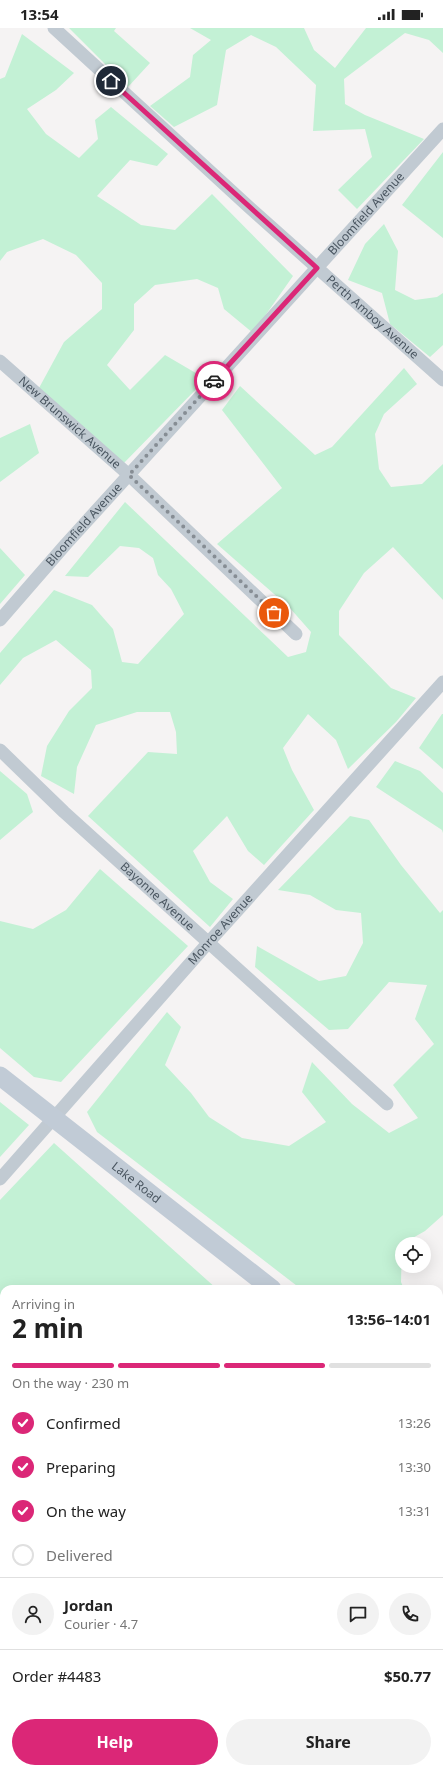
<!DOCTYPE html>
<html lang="en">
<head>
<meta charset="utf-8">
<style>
  :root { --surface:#fff; --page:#f2f2f2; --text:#222; --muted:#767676; --line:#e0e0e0; --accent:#db2777 }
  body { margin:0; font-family:"Noto Sans",sans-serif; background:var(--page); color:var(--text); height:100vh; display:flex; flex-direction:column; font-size:15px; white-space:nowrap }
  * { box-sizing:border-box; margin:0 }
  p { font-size:13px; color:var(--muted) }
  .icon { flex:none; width:22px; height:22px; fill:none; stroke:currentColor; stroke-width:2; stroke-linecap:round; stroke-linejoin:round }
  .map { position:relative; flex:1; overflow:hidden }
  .side { position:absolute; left:0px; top:1257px; width:443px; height:488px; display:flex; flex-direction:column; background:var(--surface); border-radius:12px 12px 0 0; box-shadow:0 4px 16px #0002 }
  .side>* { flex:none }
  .tools { position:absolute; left:395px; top:1209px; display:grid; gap:8px }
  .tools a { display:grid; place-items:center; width:36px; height:36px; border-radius:50%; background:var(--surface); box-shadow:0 4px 16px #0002; font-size:20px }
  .pin { position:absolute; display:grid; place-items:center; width:34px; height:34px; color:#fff; margin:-17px; border:2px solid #fff; border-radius:50%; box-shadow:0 1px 4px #0007 }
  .courier { position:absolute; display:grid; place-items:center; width:40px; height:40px; margin:-20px; border:3px solid #db2777; border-radius:50%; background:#fff; color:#222; box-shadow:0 1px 5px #0007 }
  .overview em { font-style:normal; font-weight:700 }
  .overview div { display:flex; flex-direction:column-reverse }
  .overview { display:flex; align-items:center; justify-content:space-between; height:68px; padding:0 12px }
  h1 { font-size:26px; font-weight:700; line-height:30px }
  .bar { display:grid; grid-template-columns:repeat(4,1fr); gap:6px 4px; align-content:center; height:48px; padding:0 12px }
  .bar i { height:5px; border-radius:3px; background:var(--line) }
  .bar .current { background:var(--accent) }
  .bar p { grid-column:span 4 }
  .line { display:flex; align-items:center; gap:10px; padding:0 12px; border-top:1px solid var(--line) }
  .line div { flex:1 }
  .round { display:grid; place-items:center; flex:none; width:42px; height:42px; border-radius:21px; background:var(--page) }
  ol { padding:0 12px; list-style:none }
  li { display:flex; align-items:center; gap:12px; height:44px }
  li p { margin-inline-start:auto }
  li .icon { padding:4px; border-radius:50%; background:var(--accent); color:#fff; stroke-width:4 }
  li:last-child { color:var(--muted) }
  li i { width:22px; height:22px; border:2px solid var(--line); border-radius:50% }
  .button { display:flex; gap:8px; margin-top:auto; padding:8px 12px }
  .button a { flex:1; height:46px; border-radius:24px; background:var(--accent); color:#fff; font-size:16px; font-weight:700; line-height:46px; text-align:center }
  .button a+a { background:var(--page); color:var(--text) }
  .status { display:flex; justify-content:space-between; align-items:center; height:28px; padding:0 20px; background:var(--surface); direction:ltr }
  .status svg { height:11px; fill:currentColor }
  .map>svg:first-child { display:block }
</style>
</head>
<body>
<div class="status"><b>13:54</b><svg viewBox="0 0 49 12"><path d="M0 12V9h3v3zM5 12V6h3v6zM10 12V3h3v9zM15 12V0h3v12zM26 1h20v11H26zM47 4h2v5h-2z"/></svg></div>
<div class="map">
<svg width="443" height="1745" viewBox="0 0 443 1745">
  <rect width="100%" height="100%" fill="#f5f3f3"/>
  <path fill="#c3f1d5" d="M69,0H116L114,3L150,35L128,59Z
    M190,0H304L314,22L335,40L366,0H443V25L429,12L405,5L344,51L345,76L365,87L424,111L357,181L338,162L372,129L365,101L313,103L316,57L276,19L251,7L226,22L217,77L174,99L150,78L190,49L193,27L211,12Z
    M22,6L74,45L56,62L27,81L46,106L79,130L98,111L95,92L111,79L168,126L157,138L130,132L97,168L141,197L175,202L212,166L293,248L253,305L224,281L218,260L197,251L155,257L134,276V302L107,337L130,362L165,327L206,351L122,437L39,360L64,314L102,281V255L76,227L43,211L7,224L0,233V51L5,49Z
    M443,124V210L402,177Z
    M384,196L398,223L395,262L415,272L437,269L443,265V317L430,329L390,296L382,265L348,252L365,216Z
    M404,340L417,356L384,386L375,406L379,441L391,459L422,456L443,436V572L393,519L364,545L339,583V607L391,660L416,670L396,694L348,741L336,712L308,686L283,720L292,742L314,782L264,837L248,823L227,788L193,823L210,854L233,871L210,899L88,788L148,724L177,726L176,704L170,684H137L96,697L77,739L74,766L41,748L47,718L69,683L92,660L91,642L56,612L23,630L0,657V625L54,562L92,577L113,601L122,634L138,636L184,586L171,561L158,547L153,530L139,520L120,518L88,549L65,548L125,474L288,629L306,624L311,604L289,579L217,516L282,460L222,382L240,358L315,427L332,419Z
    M30,396L39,425L0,454V410Z
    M0,520L25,547L0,576Z
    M442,686H443V741L419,720Z
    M395,733L420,743L443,765V805L442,802L376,759Z
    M0,743L27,766L33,784L0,812Z
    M350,788L369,792L401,837L440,885L443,882V1187L425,1203L402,1216L401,1254L404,1261H301L97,1104L87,1084L167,984L181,999L165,1037L191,1065L209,1089L242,1110L289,1118L326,1094L302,1064L312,1034L352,1076L389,1105L418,1090L393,1057L434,1016L415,991L427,957L389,954L348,1001L329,1002L255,939L257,918L319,953L346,948L363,915L361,885L336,882L310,867L278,862Z
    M100,841L188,918L61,1054L34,1049L0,1020V893L33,901L66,882Z
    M0,1074L29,1097L0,1129Z
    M54,1115L217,1261H4V1741H272L273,1745H0V1172Z
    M439,1328C443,1338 443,1353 439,1364Z
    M439,1393L443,1396V1496L439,1493Z"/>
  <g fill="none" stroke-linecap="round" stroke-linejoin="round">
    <path stroke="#c1cad2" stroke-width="7" d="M439,1572L443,1575
      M439,1671L443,1673"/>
    <g stroke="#c1cad2" stroke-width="13">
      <path id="s1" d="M54,0L250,180L443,352"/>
      <path id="s2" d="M0,333L129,447L296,606"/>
      <path id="s3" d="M0,592L66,516L443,101"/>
      <path id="s4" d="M0,722L64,784L387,1076"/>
      <path id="s5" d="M0,1151L208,915L443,654"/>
      <path d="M439,1710L443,1696"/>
      <path d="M431,1745V1741"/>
    </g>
    <g stroke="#c1cbd6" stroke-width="19">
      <path id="s6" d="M0,1048L272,1261"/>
      <path d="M439,1394L443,1397"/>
      <path d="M300,1741V1745"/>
    </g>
  </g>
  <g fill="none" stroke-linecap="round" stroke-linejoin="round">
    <path stroke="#868d94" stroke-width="4" stroke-dasharray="0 7.2" d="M214,353L129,447L274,585"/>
    <path stroke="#db2777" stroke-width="5" d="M111,53L317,240L214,353"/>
  </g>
  <g text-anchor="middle" stroke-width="3.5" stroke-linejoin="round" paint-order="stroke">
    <g font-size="12" fill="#4a5661" stroke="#fff">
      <text dy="4" stroke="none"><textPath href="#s3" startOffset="547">Bloomfield Avenue</textPath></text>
      <text dy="4" stroke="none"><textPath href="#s1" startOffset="430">Perth Amboy Avenue</textPath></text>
      <text dy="4" stroke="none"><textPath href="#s2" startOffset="93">New Brunswick Avenue</textPath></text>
      <text dy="4" stroke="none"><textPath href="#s3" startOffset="127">Bloomfield Avenue</textPath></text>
      <text dy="4" stroke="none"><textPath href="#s4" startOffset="215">Bayonne Avenue</textPath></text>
      <text dy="4" stroke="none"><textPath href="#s5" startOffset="333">Monroe Avenue</textPath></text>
      <text dy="4" stroke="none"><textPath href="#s6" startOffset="173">Lake Road</textPath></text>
    </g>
  </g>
</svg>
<div class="tools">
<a><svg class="icon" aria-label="locate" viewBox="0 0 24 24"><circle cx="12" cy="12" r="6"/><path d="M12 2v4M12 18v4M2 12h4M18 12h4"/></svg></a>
</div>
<div class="pin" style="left:274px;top:585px;background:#ea580c"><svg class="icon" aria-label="bag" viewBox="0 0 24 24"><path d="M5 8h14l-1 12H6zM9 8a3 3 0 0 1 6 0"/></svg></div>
<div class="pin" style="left:111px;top:53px;background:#1f2937"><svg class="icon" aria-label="home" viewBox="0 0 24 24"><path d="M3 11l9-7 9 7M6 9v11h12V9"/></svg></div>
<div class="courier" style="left:214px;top:353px"><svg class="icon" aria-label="car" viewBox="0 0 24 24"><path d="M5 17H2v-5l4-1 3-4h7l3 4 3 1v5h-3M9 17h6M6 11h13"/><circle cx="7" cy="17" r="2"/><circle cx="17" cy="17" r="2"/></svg></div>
<section class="side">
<div class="overview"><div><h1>2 min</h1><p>Arriving in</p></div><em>13:56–14:01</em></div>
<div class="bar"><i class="current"></i><i class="current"></i><i class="current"></i><i></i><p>On the way · 230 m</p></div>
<ol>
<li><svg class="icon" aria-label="check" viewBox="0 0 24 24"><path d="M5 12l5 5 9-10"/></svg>Confirmed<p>13:26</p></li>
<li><svg class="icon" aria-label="check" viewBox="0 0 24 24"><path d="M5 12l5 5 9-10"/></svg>Preparing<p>13:30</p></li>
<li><svg class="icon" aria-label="check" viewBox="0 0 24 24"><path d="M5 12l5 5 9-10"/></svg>On the way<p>13:31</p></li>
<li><i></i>Delivered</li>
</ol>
<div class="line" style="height:72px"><a class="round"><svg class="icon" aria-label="person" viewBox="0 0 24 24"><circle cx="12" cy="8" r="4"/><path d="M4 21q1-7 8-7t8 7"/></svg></a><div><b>Jordan</b><p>Courier · 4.7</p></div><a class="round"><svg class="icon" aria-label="chat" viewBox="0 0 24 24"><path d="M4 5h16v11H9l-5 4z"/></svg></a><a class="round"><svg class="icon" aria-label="phone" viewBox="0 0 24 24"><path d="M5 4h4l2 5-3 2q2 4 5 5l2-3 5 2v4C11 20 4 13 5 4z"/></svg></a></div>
<div class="line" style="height:52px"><div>Order #4483</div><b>$50.77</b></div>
<div class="button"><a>Help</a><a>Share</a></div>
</section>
</div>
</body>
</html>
